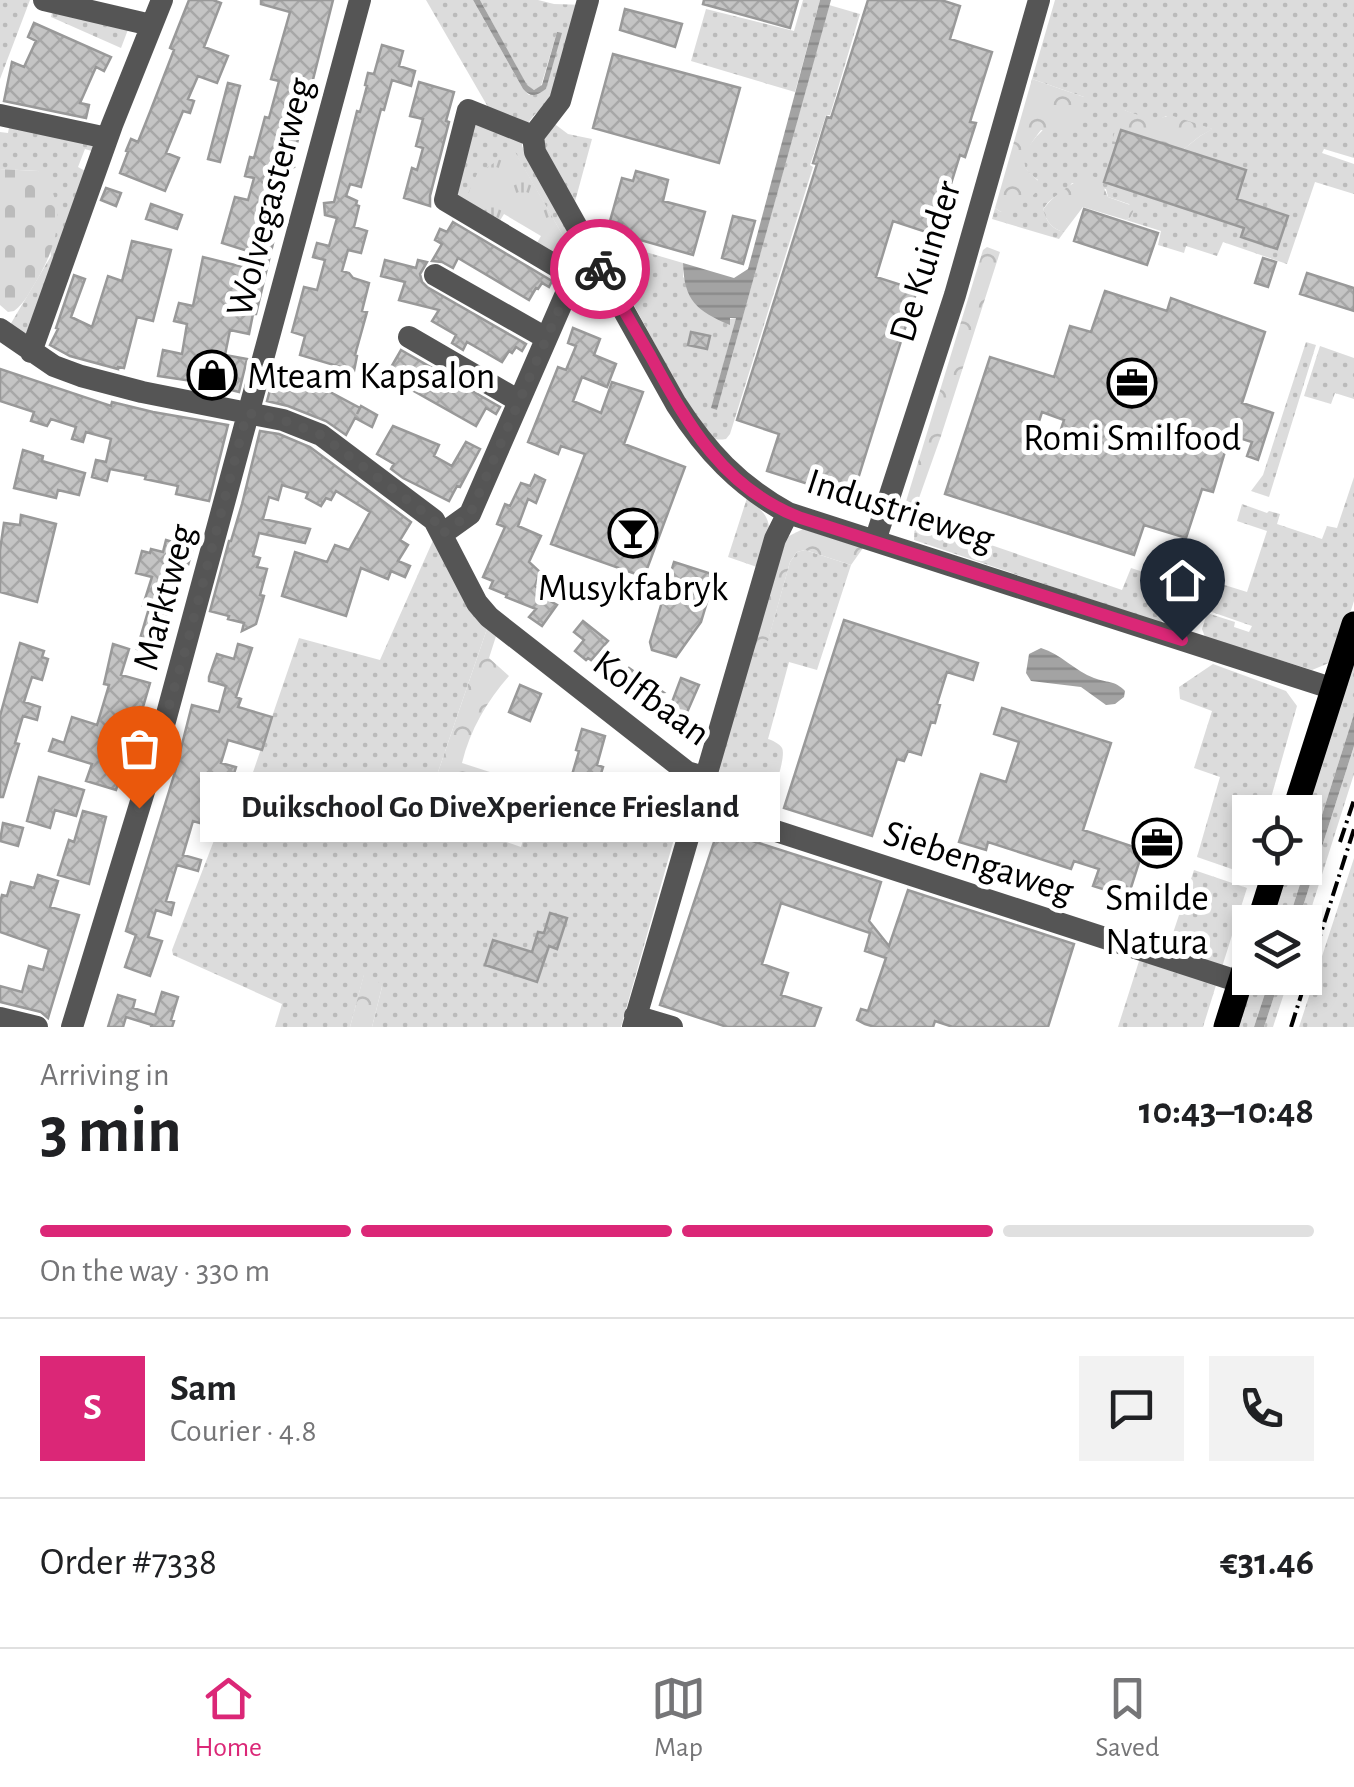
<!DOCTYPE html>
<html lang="en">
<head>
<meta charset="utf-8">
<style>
  :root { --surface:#fff; --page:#f2f2f2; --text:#202124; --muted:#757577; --line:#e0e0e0; --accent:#db2777 }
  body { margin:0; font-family:"Alegreya Sans",sans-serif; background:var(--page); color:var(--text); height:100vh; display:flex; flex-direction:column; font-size:38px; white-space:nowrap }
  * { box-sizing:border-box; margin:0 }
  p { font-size:32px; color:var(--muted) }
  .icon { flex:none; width:55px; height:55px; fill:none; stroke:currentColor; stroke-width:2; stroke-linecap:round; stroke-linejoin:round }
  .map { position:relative; height:1027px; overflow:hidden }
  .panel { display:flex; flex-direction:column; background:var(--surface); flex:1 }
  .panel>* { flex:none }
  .tools { position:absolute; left:1232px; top:795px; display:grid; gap:20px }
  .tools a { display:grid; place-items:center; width:90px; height:90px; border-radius:0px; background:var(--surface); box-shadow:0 5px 15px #0003; font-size:50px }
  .pin { position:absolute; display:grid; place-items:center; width:85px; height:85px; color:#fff; margin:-102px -42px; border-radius:50% 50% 50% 0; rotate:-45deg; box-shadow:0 0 10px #0007 }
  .pin .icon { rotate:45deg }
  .courier { position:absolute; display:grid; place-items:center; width:100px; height:100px; margin:-50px; border:8px solid #db2777; border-radius:50%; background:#fff; color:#222; box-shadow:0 2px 12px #0007 }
  .bubble { position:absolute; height:70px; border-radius:0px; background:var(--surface); box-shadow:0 5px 15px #0003; font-size:32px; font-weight:600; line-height:70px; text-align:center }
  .headline em { font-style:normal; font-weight:600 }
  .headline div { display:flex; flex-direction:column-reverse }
  .headline { display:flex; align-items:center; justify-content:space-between; height:170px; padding:0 40px }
  h1 { font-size:65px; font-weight:600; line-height:75px }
  .bar { display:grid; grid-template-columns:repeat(4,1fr); gap:15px 10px; align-content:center; height:120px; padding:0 40px }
  .bar i { height:12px; border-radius:8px; background:var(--line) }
  .bar .selected { background:var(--accent) }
  .bar p { grid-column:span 4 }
  .line { display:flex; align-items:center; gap:25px; padding:0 40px; border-top:2px solid var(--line) }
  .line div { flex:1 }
  .round { display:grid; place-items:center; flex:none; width:105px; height:105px; border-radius:0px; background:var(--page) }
  .tabs { display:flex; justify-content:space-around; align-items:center; height:140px; border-top:2px solid var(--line); background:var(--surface); font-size:28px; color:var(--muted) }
  .tabs a { display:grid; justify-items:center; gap:5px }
  .tabs .selected { color:var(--accent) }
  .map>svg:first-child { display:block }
</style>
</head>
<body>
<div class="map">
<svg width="1354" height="1027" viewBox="0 0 1354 1027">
  <defs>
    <pattern id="grass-dots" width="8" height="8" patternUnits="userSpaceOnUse" patternTransform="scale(2.5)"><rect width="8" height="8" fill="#dcdcdc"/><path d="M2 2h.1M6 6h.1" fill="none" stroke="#bbb" stroke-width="1.8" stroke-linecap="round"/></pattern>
    <pattern id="forest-crowns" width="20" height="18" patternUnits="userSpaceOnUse" patternTransform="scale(2.5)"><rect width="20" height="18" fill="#dcdcdc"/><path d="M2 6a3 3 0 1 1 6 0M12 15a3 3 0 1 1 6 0" fill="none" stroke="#bbb"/></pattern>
    <pattern id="cemetery-stones" width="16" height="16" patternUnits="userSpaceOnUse" patternTransform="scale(2.5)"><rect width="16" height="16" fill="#dcdcdc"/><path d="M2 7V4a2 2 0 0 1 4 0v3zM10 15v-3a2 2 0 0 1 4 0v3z" fill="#bbb"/></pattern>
    <pattern id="park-tufts" width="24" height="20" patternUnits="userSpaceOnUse" patternTransform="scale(2.5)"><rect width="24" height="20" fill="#dcdcdc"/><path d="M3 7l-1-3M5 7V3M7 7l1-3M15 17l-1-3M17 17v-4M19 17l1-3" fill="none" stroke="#bbb"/></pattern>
    <pattern id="water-rules" width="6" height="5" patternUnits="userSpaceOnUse" patternTransform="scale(2.5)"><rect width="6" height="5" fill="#a3a3a3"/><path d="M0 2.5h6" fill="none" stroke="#8b8b8b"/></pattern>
    <pattern id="building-cross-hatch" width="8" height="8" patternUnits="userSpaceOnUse" patternTransform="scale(2.5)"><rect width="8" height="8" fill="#c4c4c4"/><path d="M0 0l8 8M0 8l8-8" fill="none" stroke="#a7a7a7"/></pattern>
  </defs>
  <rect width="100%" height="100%" fill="#fff"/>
  <path fill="url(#grass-dots)" fill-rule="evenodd" d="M0,0H30L0,79Z
    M426,0H473L523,89L529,95L546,89L557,32L541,86L534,90L527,86L480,0H538L554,4L586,5L554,99L535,114L524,128L492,114Z
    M803,0H820L795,92L691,61L706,9L794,31Z
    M1055,0H1354V158L1324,149L1322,153L1354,164V194L1315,182L1287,264L1223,242L1217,256L1186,246L1184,253L1158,245L1161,231L1126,220L1130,218L1133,212L1129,204L1108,197L1106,189L1072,183C1063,195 1050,196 1043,210C1047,222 1052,229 1064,232L1059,239L992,219L995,208L1001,212L1038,180C1034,177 1029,174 1026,169C1012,146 1069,109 1084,97L1032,79ZM1124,110C1137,115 1154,124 1166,116L1212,129L1200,136L1179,153Z
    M829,5L860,14L830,115H826L810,165L813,167L730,434L726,439C715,441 709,438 701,430L598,238L683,263V277L730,319L736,318L712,407L717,410Z
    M53,8L129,27L121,48L51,17Z
    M472,114L523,135L522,146L584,263L581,267L514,151L462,207L450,199Z
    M10,122L92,140L95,152L85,149L78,167L87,172L36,327L25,334L10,325L51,256L38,171L0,169V132L8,133Z
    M552,122L568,134L592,139L573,209L540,146Z
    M1306,342L1316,345L1269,497L1251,491L1263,475Z
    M1320,346L1354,358V399L1335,393L1331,404L1304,396Z
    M1354,477V601L1338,651L1329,663L1312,670L1205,637L1202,629L1207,613L1235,622L1234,627L1249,632L1252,626L1209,611L1218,583L1247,592L1267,531L1237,521L1242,504L1267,513L1269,511L1280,514L1277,524L1322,539L1327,526L1337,528Z
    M747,498C781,523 768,533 757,567L728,557Z
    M915,519L1122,590L1131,568L1186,586L1177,610L1160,623L914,540Z
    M435,536L489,623L424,813L521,847L533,809L599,832L609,811L657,832L677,773L685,787V800L621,1027H372L382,987L364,975L350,1027H275L282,1004L173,955L172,950L236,783L242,787L247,786L251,778L299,638L380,660Z
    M805,550L851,565L817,670L789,662L768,739C772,740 780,744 782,748C787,758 770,801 766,813L711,794L751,646L768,640L790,562L797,552Z
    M1354,654V714L1288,922H1269L1286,868H1305V812Z
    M1213,664L1286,691L1297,706L1267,812H1250L1252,868L1249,875L1197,857L1220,777L1194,768L1212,711L1180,699L1179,687Z
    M1354,746V774L1305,928V922H1298Z
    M1354,858V1027H1299Z
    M1194,870L1247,888L1222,967L1168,948Z
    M1140,958L1217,982L1203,1027H1118Z
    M1251,978H1270L1254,1027H1235L1243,1018L1239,1016Z
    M1280,978H1289L1273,1027H1264Z"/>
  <path fill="url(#forest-crowns)" d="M1032,79L1084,97C1084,124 1067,137 1041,130C1034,139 1020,157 1026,168C1028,173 1034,176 1038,181V190C1027,202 1017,209 1001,212L995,208Z
    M1124,110C1141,116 1153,122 1170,115L1213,129L1200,136L1179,153L1116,165C1106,146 1116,128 1124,110Z
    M1092,176L1100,179L1108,197L1133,206V212L1130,218L1126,220L1083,207L1064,232C1052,229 1047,222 1043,210C1050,198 1078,177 1092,176Z
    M987,247L1000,252L941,436L919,498L913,527L904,508L983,250Z
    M803,529L863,548L851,565L805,550L797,552L790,562L768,641L751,646L787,537Z
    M489,623L498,630L489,658L509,676C487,701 470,730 462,763L496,774L493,785L459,776L445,820L424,813Z
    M364,974L376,978L382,987L372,1027H350Z"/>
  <path fill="url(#cemetery-stones)" d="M0,169L38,171C70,202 57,246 37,280C30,291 25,303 14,311L8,312L0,305Z"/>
  <path fill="url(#park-tufts)" d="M514,150L581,267L575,270L534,248L541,236L504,214L496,227L462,207L477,174Z"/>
  <path fill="url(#water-rules)" d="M473,0H480L527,85L534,90L542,85L557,32L562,33L546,89C536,96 531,98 523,89Z
    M820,0H831L717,410L711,408L736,318H730V325C697,311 684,301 683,263L734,278L748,269Z
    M1041,648C1061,654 1075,671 1094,678C1106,683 1115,680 1125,691L1124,697L1115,704L1106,705L1081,687L1031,681L1026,673L1029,654Z
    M1354,714V746L1298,922H1288Z
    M1270,978H1280L1264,1027H1254Z"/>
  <path fill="url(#building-cross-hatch)" stroke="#999" stroke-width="2.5" fill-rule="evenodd" d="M189,0H213L221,3L204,47L228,56L217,83L198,76L188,99L194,101L190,113L183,111L166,153L179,158L165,191L120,173L128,152L126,151L131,139L138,142L150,112L174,50L170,48Z
    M261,0H333L292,163L294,167L271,180L287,185L256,314H253L249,334L230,330L225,355L247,359L239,392L199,382L158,376L163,350L182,354L187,324L174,321L179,303L193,306L203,257L243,267L248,251L222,243L235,197L248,200L254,178L245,176L250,157L254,158L265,117L269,118L279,81L271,79L290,12L261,4Z
    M704,0H798L790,28L703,4Z
    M868,0H941L960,6L950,39L992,52L970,122L976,123L965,157L960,155L935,235L893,221L876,277L917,290L852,498L767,471L779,434L737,420L817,164L813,163L827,117L831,118Z
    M625,9L682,24L675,47L620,30Z
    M34,23L111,57L104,71L96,67L80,103L89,105L86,118L4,101L12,62L24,67L36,41L28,37Z
    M382,45L403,51L399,66L415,71L411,86L392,80L384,110L381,109L361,187L350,184L346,196L357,201L356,205L359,206L354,227L367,231L361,253L348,250L342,271L349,273L353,278L369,283L362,311L367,312L355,355L357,356L354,371L300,355L305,336L292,332L304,287L317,290L325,260L313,257L317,243L329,246L337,218L325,215L324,203L334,202L357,111L360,112L367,86L365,85L368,73L374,74Z
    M613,54L740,88L719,163L593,128Z
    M419,82L454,92L446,121L449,122L430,196V206L404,198L412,168L417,170L423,148L416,146L423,119L410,116Z
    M228,83L240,86L220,162L208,159Z
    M1121,130L1246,170L1237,199L1288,216L1277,249L1241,237L1244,228L1104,182Z
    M636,171L668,180L663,201L705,212L693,255L619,234L622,224L610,221L622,178L633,181Z
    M106,188L121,193L116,206L101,200Z
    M151,204L182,215L177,229L146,219Z
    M1084,209L1158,233L1147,265L1074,241Z
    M733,216L755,221L743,264L722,258Z
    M453,222L552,281L549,287L542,283L538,289L536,288L529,300L458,258L453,268L442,262L432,261L442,244L435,240L440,229L447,232Z
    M132,241L171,250L153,321L137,317L124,368L118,367V369L70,356L50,345L58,329L56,328L74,275L85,279L71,317L92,327L108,276L122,281Z
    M1263,258L1276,262L1268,287L1255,283Z
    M385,260L416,268L418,260L427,262L420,274L422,282L427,287L526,344L522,351L516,347L512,353L509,351L502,362L467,342L463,350L452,343L456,335L432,321L439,310L399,300L405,282L381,276Z
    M1307,273L1354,288V311L1300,294Z
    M1105,291L1167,311L1171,298L1265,332L1242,403L1273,413L1258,460L1247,456L1252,442L1230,435L1213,492L1202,489L1186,538L1144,525L1134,555L945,494L990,357L1054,377L1070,326L1091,332ZM1042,412L1064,420L1054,451L1032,443Z
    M573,328L600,339L594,355L616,364L607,387L582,377L573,401L601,413L612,382L643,392L624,444L685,467L644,577L551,544L585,454L561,446L558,454L528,442L558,367L566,370L576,346L568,343Z
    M691,332L710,336L707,349L688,345Z
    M401,350L500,407L496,414L486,408L476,426L405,386L411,376L390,369Z
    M0,369L111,406L112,402L153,412L228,425L209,501L176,494L178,486L145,479L146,476L110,469L107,481L92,477L96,460L106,462L111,439L86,432L83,442L72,439L76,427L51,419L47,426L31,421L34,412L0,401Z
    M274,375L292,380L291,382L328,391L360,408L357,414L361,406L377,415L372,427L355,418L346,435L326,421L288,406L267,401Z
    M393,426L439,445L434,456L452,466L466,442L480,449L460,487L457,486L449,501L403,478L391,469L394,464L377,454Z
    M260,431L279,434L310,447L411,522L400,540L408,545L398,561L410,566L405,577L391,571L388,579L361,568L346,616L282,596L295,552L327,562L335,545L349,550L370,512L336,491L331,500L326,498L321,506L306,498L308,493L282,485L278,500L269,497L263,519L310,529L305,543L259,533L253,556L260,558L257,567L267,569L260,595L264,596L256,624L242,631L244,623L228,619L229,616L210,611L229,541H231L242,504Z
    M23,450L43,456L42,461L85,473L79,495L58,490L56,498L14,488Z
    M535,475L545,480L536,503L528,499L518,526L541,536L529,562L540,572L535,586L554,600L552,602L557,605L542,626L529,617L536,609L506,597L507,595L490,588L493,581L483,577L505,527L497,524L505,504L510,506L521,483L530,486Z
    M21,515L56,524L37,602L0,592V550L4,523L20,525Z
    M166,540L193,548L186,572L182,570L156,655L137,649L149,608L143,606L144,602L152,577L136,573L142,551L150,553L151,549L163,552Z
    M674,562L715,575L701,622L676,657L652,650L650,642Z
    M844,620L978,663L973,680L947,672L937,704L940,705L935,723L931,722L921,755L908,751L904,761L897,759L872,836L784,808Z
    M583,621L608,641L591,660L588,658L586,660L575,651L584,640L574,632Z
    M20,643L44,651L42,657L48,659L42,680L32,677L28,689L24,702L40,707L37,720L23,716L15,743L19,744L3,797H0V716Z
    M113,644L129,649L121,675L150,683L143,707H140L132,734L128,733L120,760L125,762L116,790L86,781L92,764L49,751L53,739L64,743L72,717L97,725L109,685L104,684Z
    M238,644L252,648L236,697L241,699L238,707L272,717L262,750L228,740L221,763L236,767L217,828L193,821L183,855L201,860L198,871L177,865L166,901L174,903L171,915L156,910L148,937L162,941L150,976L125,967L136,935L126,931L175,772L192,705L219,712L226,686L209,681V677L217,654L234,659Z
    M629,668L663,692L641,694L639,697L618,682Z
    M681,678L699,685L685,717L680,715L678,722L666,718Z
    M520,685L541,694L530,721L509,712Z
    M1002,708L1111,743L1083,830L1143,850L1128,897L1093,886L1099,869L1074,861L1071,869L988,842L986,850L959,842L981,774L1006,782L1019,742L994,734Z
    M582,729L605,736L597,765L603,767L593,799L567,792L579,751L576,750Z
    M39,777L84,790L76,816L55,810L50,828L27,821Z
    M529,788L559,796L556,806L526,799Z
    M636,788L653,800L645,812L641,810L638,813L625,804Z
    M83,811L106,817L89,884L58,875L69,840L74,842Z
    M3,823L23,828L18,846L0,841Z
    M718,830L881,882L869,921L889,946L908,890L1074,944L1048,1027H953L935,1021L933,1027H875L865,1024L857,1020L861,1009L868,1011L886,958L865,951L870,933L781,903L762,964L788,973L781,995L821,1008L814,1027H727L660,1005Z
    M38,875L58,881L50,907L79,915L48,1018L41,1012L0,1002V986L22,992L29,966L43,970L49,949L0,932V903L2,895L7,896L11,882L34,888Z
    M550,913L567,918L557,949L549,946L537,982L485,965L493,940L532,952L538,932L544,933Z
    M162,992L178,997L171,1020L174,1021L172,1027H151L152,1025L126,1017L123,1027H108L118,995L135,1000L133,1008L155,1015Z"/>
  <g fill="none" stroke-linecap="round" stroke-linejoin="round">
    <path stroke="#555" stroke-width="22" d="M44,0L151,25
      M588,0L560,101L533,136L535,152L676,404C706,451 739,486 788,513L1334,689
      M0,115L107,138
      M533,136L468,110L445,200L578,279
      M435,275L546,338
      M0,329L54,366L81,376L142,392L283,420L321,435L434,520L477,603L489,617L687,772L704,777
      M409,337L519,401
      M31,352L112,125L162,0
      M442,534L470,514L568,289L587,273
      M875,541L955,295L1039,0
      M696,805L1240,982
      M635,1016L672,1027
      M0,1018L37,1027
      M72,1027L161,736L360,0
      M633,1027L775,539L788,513"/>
    <path stroke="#000" stroke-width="25" d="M1294,812L1354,624
      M1259,922L1276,868
      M1226,1027L1250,951"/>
    <path stroke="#000" stroke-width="4" stroke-dasharray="15 5 2.5 5" stroke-linecap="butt" d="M1340,842L1354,800
      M1291,1027L1354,829"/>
  </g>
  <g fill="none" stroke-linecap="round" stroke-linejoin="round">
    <path stroke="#595959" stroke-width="10" stroke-dasharray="0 18" d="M139,808L186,648L247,413L283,420L321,435L434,520L442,534L470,514L568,289L578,279L599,266L600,269"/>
    <path stroke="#db2777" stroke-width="12" d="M600,269C617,298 634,328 651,357C688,425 724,489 801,518L1182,640"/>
  </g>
  <defs>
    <g id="shop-ring" transform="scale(2.5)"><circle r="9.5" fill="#fff" stroke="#000" stroke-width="1.5"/><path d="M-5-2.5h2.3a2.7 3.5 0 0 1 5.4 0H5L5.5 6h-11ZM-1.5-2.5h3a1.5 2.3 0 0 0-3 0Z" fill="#000"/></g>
    <g id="office-ring" transform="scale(2.5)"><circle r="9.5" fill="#fff" stroke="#000" stroke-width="1.5"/><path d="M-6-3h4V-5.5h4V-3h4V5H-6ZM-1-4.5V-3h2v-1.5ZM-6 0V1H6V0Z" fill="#000"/></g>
    <g id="bar-ring" transform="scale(2.5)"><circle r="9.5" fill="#fff" stroke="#000" stroke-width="1.5"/><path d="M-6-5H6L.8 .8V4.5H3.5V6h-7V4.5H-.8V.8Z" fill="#000"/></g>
  </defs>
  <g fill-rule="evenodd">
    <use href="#shop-ring" x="212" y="375"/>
    <use href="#office-ring" x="1132" y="383"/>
    <use href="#bar-ring" x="633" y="533"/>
    <use href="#office-ring" x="1157" y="843"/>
  </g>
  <g text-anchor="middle" stroke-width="10" stroke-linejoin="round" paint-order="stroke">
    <g font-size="38" fill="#000" stroke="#fff">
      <text transform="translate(269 197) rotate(-75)" y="13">Wolvegasterweg</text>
      <text transform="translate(924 261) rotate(-73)" y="13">De Kuinder</text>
      <text transform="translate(901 509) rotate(18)" y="13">Industrieweg</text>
      <text transform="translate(163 597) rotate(-75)" y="13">Marktweg</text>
      <text transform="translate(652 697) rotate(36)" y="13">Kolfbaan</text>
      <text transform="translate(979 861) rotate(18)" y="13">Siebengaweg</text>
    </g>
    <g font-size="38" fill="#000" stroke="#fff">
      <text x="247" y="388" text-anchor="start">Mteam Kapsalon</text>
      <text x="1132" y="450">Romi Smilfood</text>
      <text x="633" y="600">Musykfabryk</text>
      <text x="1157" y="910">Smilde<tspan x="1157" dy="44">Natura</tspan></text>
    </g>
  </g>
</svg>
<div class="tools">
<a><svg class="icon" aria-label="locate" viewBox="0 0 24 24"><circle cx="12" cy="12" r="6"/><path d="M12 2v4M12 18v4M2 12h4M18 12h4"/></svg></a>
<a><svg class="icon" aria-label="layers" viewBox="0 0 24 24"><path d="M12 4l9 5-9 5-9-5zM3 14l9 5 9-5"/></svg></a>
</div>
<div class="pin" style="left:139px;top:808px;background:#ea580c"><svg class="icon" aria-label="bag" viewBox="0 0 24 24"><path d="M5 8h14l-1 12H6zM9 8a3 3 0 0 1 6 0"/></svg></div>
<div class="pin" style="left:1182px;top:640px;background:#1f2937"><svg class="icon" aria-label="home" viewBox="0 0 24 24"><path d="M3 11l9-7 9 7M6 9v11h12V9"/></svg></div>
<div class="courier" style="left:600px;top:269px"><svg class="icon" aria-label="bike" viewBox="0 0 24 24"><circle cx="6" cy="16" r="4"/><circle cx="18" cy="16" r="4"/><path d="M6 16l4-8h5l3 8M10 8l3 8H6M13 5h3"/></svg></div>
<div class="bubble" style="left:200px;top:772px;width:580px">Duikschool Go DiveXperience Friesland</div>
</div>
<section class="panel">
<div class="headline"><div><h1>3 min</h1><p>Arriving in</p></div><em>10:43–10:48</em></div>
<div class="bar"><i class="selected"></i><i class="selected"></i><i class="selected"></i><i></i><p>On the way · 330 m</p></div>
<div class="line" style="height:180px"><b class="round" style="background:var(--accent);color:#fff">S</b><div><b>Sam</b><p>Courier · 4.8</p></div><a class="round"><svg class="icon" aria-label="chat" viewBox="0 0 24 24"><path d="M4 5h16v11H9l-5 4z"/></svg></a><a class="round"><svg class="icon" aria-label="phone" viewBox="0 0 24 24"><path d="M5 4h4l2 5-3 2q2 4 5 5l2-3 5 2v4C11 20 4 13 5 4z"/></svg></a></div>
<div class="line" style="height:130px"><div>Order #7338</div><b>€31.46</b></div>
</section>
<nav class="tabs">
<a class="selected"><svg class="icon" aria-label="home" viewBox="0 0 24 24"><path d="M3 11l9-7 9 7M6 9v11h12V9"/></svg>Home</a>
<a><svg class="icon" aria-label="map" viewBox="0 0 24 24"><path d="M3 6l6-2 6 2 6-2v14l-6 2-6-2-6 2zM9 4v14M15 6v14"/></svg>Map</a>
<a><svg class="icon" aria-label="saved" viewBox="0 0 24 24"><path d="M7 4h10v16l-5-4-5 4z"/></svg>Saved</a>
</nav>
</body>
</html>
